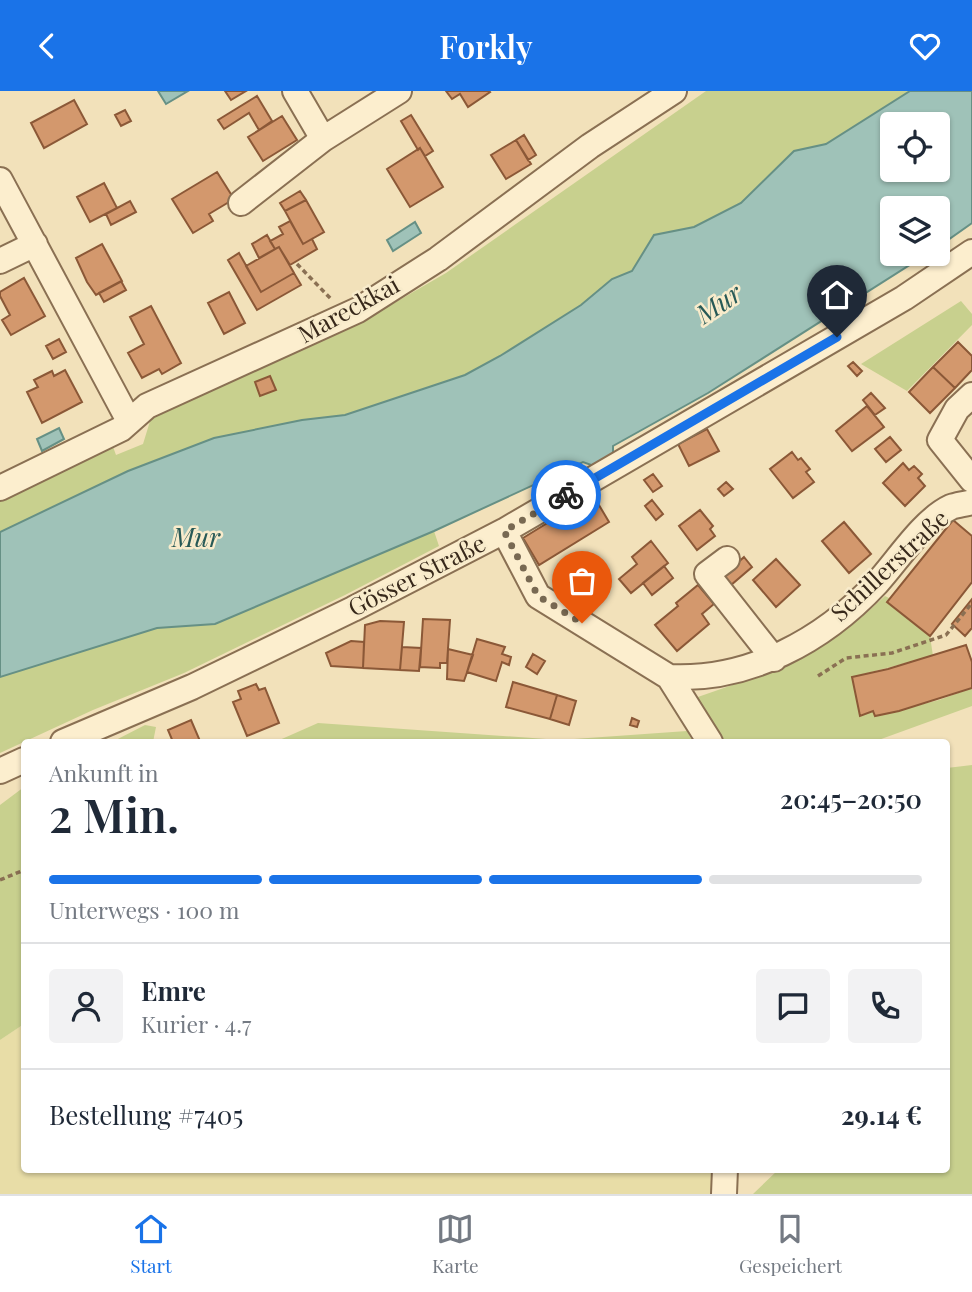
<!DOCTYPE html>
<html lang="de">
<head>
<meta charset="utf-8">
<style>
  :root { --surface:#fff; --page:#f2f2f3; --text:#1f2937; --muted:#747a83; --line:#e0e1e3; --accent:#1a73e8 }
  body { margin:0; font-family:"Playfair Display",serif; background:var(--page); color:var(--text); height:100vh; display:flex; flex-direction:column; font-size:26px; white-space:nowrap }
  * { box-sizing:border-box; margin:0 }
  p { font-size:23px; color:var(--muted) }
  .icon { flex:none; width:38px; height:38px; fill:none; stroke:currentColor; stroke-width:2; stroke-linecap:round; stroke-linejoin:round }
  .map { position:relative; flex:1; overflow:hidden }
  .side { position:absolute; left:21px; top:648px; width:929px; height:434px; display:flex; flex-direction:column; background:var(--surface); border-radius:7px; box-shadow:0 2px 5px #0004 }
  .side>* { flex:none }
  .fabs { position:absolute; left:880px; top:21px; display:grid; gap:14px }
  .fabs a { display:grid; place-items:center; width:70px; height:70px; border-radius:7px; background:var(--surface); box-shadow:0 2px 5px #0004; font-size:35px }
  .pin { position:absolute; display:grid; place-items:center; width:60px; height:60px; color:#fff; margin:-72px -30px; border-radius:50% 50% 50% 0; rotate:-45deg; box-shadow:0 0 7px #0007 }
  .pin .icon { rotate:45deg }
  .courier { position:absolute; display:grid; place-items:center; width:70px; height:70px; margin:-35px; border:5px solid #1a73e8; border-radius:50%; background:#fff; color:#222; box-shadow:0 2px 9px #0007 }
  .head em { font-style:normal; font-weight:600 }
  .head div { display:flex; flex-direction:column-reverse }
  .head { display:flex; align-items:center; justify-content:space-between; height:119px; padding:0 28px }
  h1 { font-size:46px; font-weight:600; line-height:52px }
  .bar { display:grid; grid-template-columns:repeat(4,1fr); gap:10px 7px; align-content:center; height:84px; padding:0 28px }
  .bar i { height:9px; border-radius:5px; background:var(--line) }
  .bar .on { background:var(--accent) }
  .bar p { grid-column:span 4 }
  .line { display:flex; align-items:center; gap:18px; padding:0 28px; border-top:2px solid var(--line) }
  .line div { flex:1 }
  .round { display:grid; place-items:center; flex:none; width:74px; height:74px; border-radius:7px; background:var(--page) }
  header { display:flex; justify-content:space-between; align-items:center; height:91px; padding:0 28px; background:var(--accent); color:#fff; font-size:32px; font-weight:600 }
  .menu { display:flex; justify-content:space-around; align-items:center; height:98px; border-top:2px solid var(--line); background:var(--surface); font-size:19px; color:var(--muted) }
  .menu a { display:grid; justify-items:center; gap:4px }
  .menu .on { color:var(--accent) }
  .map>svg:first-child { display:block }
</style>
</head>
<body>
<header><svg class="icon" aria-label="back" viewBox="0 0 24 24"><path d="M15 5l-7 7 7 7"/></svg>Forkly<svg class="icon" aria-label="heart" viewBox="0 0 24 24"><path d="M12 20l-8-8c-3-5 5-10 8-4 3-6 11-1 8 4z"/></svg></header>
<div class="map">
<svg width="972" height="1103" viewBox="0 0 972 1103">
  <rect width="100%" height="100%" fill="#f2e1ba"/>
  <path fill="#e8dda7" d="M24,933V1078H717L716,1103H0V949Z"/>
  <path fill="#c8d08e" d="M706,0H910L826,53L794,60L741,112L694,136L654,144L632,180L612,188L581,214L500,265L465,284L345,324L302,329L214,347L128,380L0,441V405L112,353L116,364L143,353L151,327L351,237L446,182Z
    M961,210L972,223V234L907,300L861,273Z
    M434,440L439,455L345,504L184,582L93,619L0,662V586L157,537L215,532Z
    M885,505L889,507L888,511L930,545L933,565L852,586L860,624L873,620L875,625L939,609L972,597V615L873,651H723L695,607L790,574L862,526Z
    M318,632L560,649L687,640L693,651H275Z
    M145,634L156,636L153,651H112Z
    M972,674V1103H753L779,1078H947V677Z
    M24,696V933L0,949V714Z"/>
  <path fill="#9fc2b8" stroke="#669085" stroke-width="2" fill-rule="evenodd" d="M158,0H188L166,13Z
    M910,0H972V132L938,156V117H892V163H927L708,302L613,355V365L594,375L583,371L434,440L215,533L157,537L0,586V441L128,380L214,347L302,329L345,324L465,284L500,265L581,214L612,188L632,180L654,144L694,136L741,112L794,60L826,53ZM892,33H938V79H892Z
    M415,131L421,142L393,160L387,149Z
    M59,337L64,348L42,360L37,348Z"/>
  <path fill="#d3986d" stroke="#8b5837" stroke-width="2" d="M225,0H246L231,9Z
    M446,0H489L490,1L468,16L460,3L452,8Z
    M257,5L272,30L259,39L249,22L224,38L218,29Z
    M74,9L87,33L44,57L31,32Z
    M125,19L131,30L121,35L115,24Z
    M411,24L433,60L425,65L420,57L418,59L401,30Z
    M282,25L297,49L263,70L248,46Z
    M524,44L536,64L528,69L516,49Z
    M516,49L531,73L506,88L491,64Z
    M420,57L443,96L410,116L387,78Z
    M217,81L234,108L209,123L213,130L193,142L172,108Z
    M104,92L117,117L90,131L77,106Z
    M300,100L306,109L285,120L280,112Z
    M306,109L324,141L303,153L285,120Z
    M130,110L136,121L111,134L106,123Z
    M290,130L303,153L312,148L317,158L290,174L279,156L275,158L270,150L283,143L279,136Z
    M267,144L275,158L259,167L252,153Z
    M102,153L122,190L96,204L87,191L76,167Z
    M279,156L294,182L261,201L246,175Z
    M239,162L261,201L294,182L301,194L257,219L228,169Z
    M24,187L45,225L11,244L2,229L10,224L0,205V201Z
    M121,190L126,199L104,211L99,202Z
    M229,201L245,232L224,243L208,212Z
    M151,215L181,272L162,283L159,278L142,287L128,262L144,253L130,226Z
    M59,248L66,261L53,268L46,255Z
    M958,251L972,265V279L955,297L933,276Z
    M853,271L862,280L857,285L848,275Z
    M933,276L955,297L930,322L909,301Z
    M65,279L82,311L42,332L27,301L38,296L34,289L52,280L54,285Z
    M270,285L276,299L260,305L255,291Z
    M871,302L885,317L875,324L863,309Z
    M867,315L884,336L852,360L836,340Z
    M707,338L719,360L689,375L678,353Z
    M890,346L901,359L886,371L875,358Z
    M792,361L798,369L801,367L810,378L806,381L814,391L793,407L770,378Z
    M903,372L909,379L914,375L922,383L918,387L925,395L905,415L883,392Z
    M653,383L662,395L653,401L644,389Z
    M726,391L733,398L724,405L718,398Z
    M593,404L609,431L539,474L523,447Z
    M652,409L663,423L656,429L645,415Z
    M700,419L713,435L710,438L715,445L697,459L679,435Z
    M953,429L972,445V491L930,545L887,511Z
    M844,431L871,463L849,482L822,450Z
    M651,450L668,472L631,502L619,488L637,473L632,466Z
    M744,466L752,476L731,494L723,485Z
    M776,468L800,494L776,516L753,489Z
    M664,475L673,487L652,504L643,492Z
    M698,494L714,513L702,523L709,533L677,560L655,534L678,515L676,512Z
    M972,508V537L965,545L952,533Z
    M423,528L450,529L447,572H440V577L420,576Z
    M380,530L404,531L400,579L363,577L365,534Z
    M477,548L505,556L502,563L511,566L509,574L502,571L496,590L467,581Z
    M351,550L364,551L363,577L331,575L326,562Z
    M966,554L972,571V597L899,620L875,625L873,620L860,625L852,586L888,578Z
    M402,556L421,557L419,580L400,579Z
    M448,558L473,564L464,590L447,588Z
    M533,563L545,570L537,583L526,576Z
    M513,591L557,604L550,628L506,616Z
    M256,593L259,599L265,597L279,632L247,645L233,611L241,608L238,600Z
    M557,604L576,610L569,634L550,628Z
    M632,627L639,630L637,636L630,634Z
    M191,629L200,650L173,651L168,639Z"/>
  <g fill="none" stroke-linecap="round" stroke-linejoin="round">
    <g stroke="#8a7053" stroke-width="28">
      <path id="minor" d="M295,0L323,48
        M0,89L129,330
        M241,112L323,48L399,0
        M0,170L35,153
        M972,304L957,318L940,349L972,389
        M0,397L121,338L147,315L358,219L438,168L590,55L674,0
        M504,440L538,505L669,586C749,590 823,550 877,492C898,469 923,429 951,416C957,414 965,413 972,411
        M727,468L707,483L774,568
        M669,586L710,651
        M63,651L192,596L353,518L504,440L904,207L972,161
        M0,680L24,669
        M724,1103L725,1078"/>
    </g>
    <path stroke="#8a7053" stroke-width="3.5" stroke-dasharray="5 3.5" stroke-linecap="butt" d="M297,173L332,209
      M818,585L846,567L892,562L946,544L972,512
      M0,789L24,779"/>
    <use href="#minor" stroke="#fceece" stroke-width="24"/>
  </g>
  <g fill="none" stroke-linecap="round" stroke-linejoin="round">
    <path stroke="#786952" stroke-width="7" stroke-dasharray="0 12.6" d="M566,404L504,440L538,505L582,532"/>
    <path stroke="#1a73e8" stroke-width="9" d="M566,404L837,246"/>
  </g>
  <g text-anchor="middle" stroke-width="5" stroke-linejoin="round" paint-order="stroke">
    <g font-size="24" fill="#37281a" stroke="#f8ebcb">
      <text transform="translate(349 219) rotate(-29)" y="8">Mareckkai</text>
      <text transform="translate(890 475) rotate(-43)" y="8">Schillerstraße</text>
      <text transform="translate(417 485) rotate(-27)" y="8">Gösser Straße</text>
    </g>
    <g font-size="26" font-style="italic" fill="#275956" stroke="#f8ebcb">
      <text transform="translate(719 213) rotate(-34)" y="9">Mur</text>
      <text x="196" y="456">Mur</text>
    </g>
  </g>
</svg>
<div class="fabs">
<a><svg class="icon" aria-label="locate" viewBox="0 0 24 24"><circle cx="12" cy="12" r="6"/><path d="M12 2v4M12 18v4M2 12h4M18 12h4"/></svg></a>
<a><svg class="icon" aria-label="layers" viewBox="0 0 24 24"><path d="M12 4l9 5-9 5-9-5zM3 14l9 5 9-5"/></svg></a>
</div>
<div class="pin" style="left:582px;top:532px;background:#ea580c"><svg class="icon" aria-label="bag" viewBox="0 0 24 24"><path d="M5 8h14l-1 12H6zM9 8a3 3 0 0 1 6 0"/></svg></div>
<div class="pin" style="left:837px;top:246px;background:#1f2937"><svg class="icon" aria-label="home" viewBox="0 0 24 24"><path d="M3 11l9-7 9 7M6 9v11h12V9"/></svg></div>
<div class="courier" style="left:566px;top:404px"><svg class="icon" aria-label="bike" viewBox="0 0 24 24"><circle cx="6" cy="16" r="4"/><circle cx="18" cy="16" r="4"/><path d="M6 16l4-8h5l3 8M10 8l3 8H6M13 5h3"/></svg></div>
<section class="side">
<div class="head"><div><h1>2 Min.</h1><p>Ankunft in</p></div><em>20:45–20:50</em></div>
<div class="bar"><i class="on"></i><i class="on"></i><i class="on"></i><i></i><p>Unterwegs · 100 m</p></div>
<div class="line" style="height:126px"><a class="round"><svg class="icon" aria-label="person" viewBox="0 0 24 24"><circle cx="12" cy="8" r="4"/><path d="M4 21q1-7 8-7t8 7"/></svg></a><div><b>Emre</b><p>Kurier · 4.7</p></div><a class="round"><svg class="icon" aria-label="chat" viewBox="0 0 24 24"><path d="M4 5h16v11H9l-5 4z"/></svg></a><a class="round"><svg class="icon" aria-label="phone" viewBox="0 0 24 24"><path d="M5 4h4l2 5-3 2q2 4 5 5l2-3 5 2v4C11 20 4 13 5 4z"/></svg></a></div>
<div class="line" style="height:91px"><div>Bestellung #7405</div><b>29.14 €</b></div>
</section>
</div>
<nav class="menu">
<a class="on"><svg class="icon" aria-label="home" viewBox="0 0 24 24"><path d="M3 11l9-7 9 7M6 9v11h12V9"/></svg>Start</a>
<a><svg class="icon" aria-label="map" viewBox="0 0 24 24"><path d="M3 6l6-2 6 2 6-2v14l-6 2-6-2-6 2zM9 4v14M15 6v14"/></svg>Karte</a>
<a><svg class="icon" aria-label="saved" viewBox="0 0 24 24"><path d="M7 4h10v16l-5-4-5 4z"/></svg>Gespeichert</a>
</nav>
</body>
</html>
